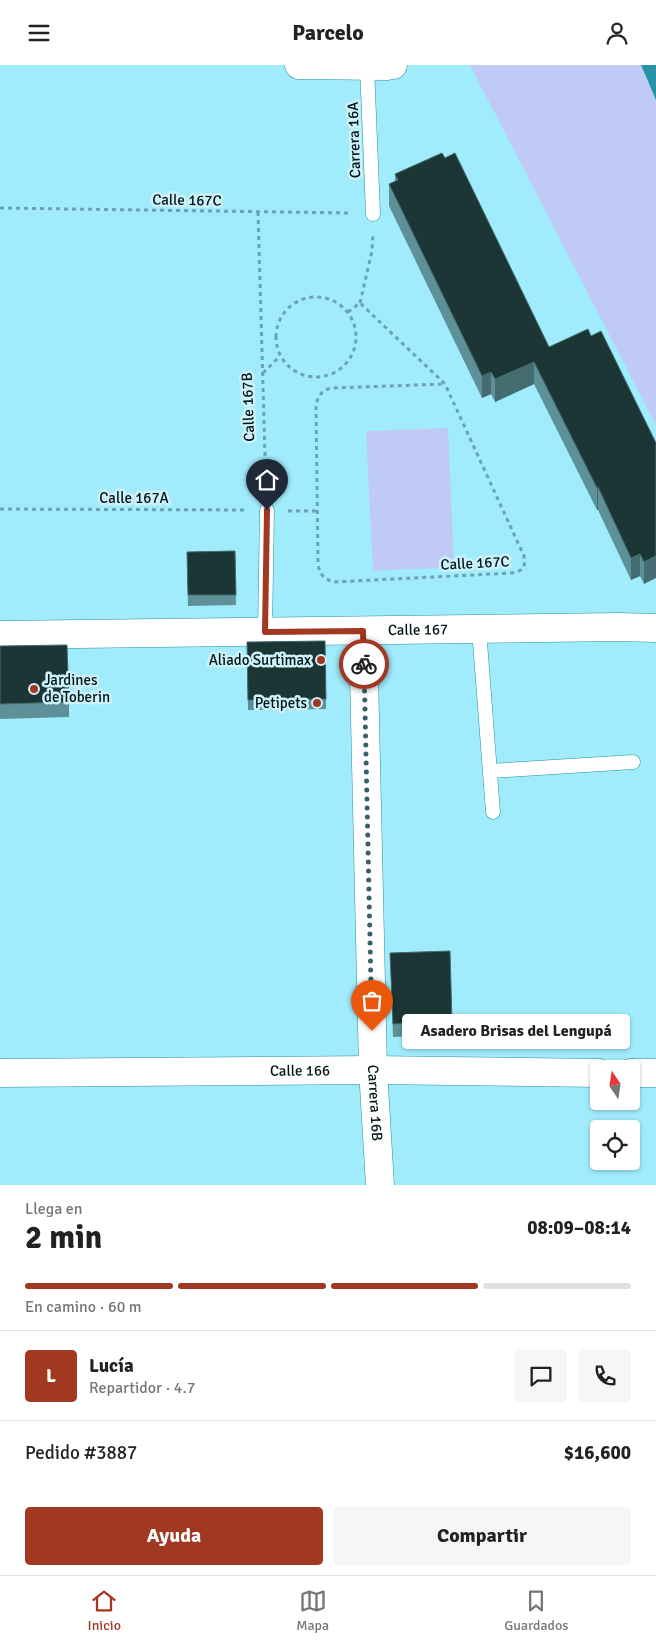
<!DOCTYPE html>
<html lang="es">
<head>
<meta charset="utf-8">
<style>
  :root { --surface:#fff; --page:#f6f6f6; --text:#222; --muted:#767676; --line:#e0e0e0; --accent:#a13821 }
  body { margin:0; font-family:Signika,sans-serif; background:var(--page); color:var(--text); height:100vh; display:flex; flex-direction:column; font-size:19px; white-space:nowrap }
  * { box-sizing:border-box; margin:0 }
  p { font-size:16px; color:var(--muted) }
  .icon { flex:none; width:28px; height:28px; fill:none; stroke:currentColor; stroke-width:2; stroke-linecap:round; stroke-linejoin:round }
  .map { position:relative; height:1120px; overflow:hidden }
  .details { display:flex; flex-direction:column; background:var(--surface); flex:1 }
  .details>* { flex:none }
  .needle { width:32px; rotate:347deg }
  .fabs { position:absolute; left:590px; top:995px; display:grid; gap:10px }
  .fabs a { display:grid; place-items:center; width:50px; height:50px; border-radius:5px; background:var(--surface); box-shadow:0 1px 4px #0004; font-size:25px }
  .pin { position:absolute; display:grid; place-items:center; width:42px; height:42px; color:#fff; margin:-51px -21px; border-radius:50% 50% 50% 0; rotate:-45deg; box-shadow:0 0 5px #0007 }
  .pin .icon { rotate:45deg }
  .courier { position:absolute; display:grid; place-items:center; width:50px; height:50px; margin:-25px; border:4px solid #a13821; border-radius:50%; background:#fff; color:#222; box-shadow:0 1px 6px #0007 }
  .bubble { position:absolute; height:35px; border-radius:5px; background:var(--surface); box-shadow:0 1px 4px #0004; font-size:16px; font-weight:700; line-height:35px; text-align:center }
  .headline em { font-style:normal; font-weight:700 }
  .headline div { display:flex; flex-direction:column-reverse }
  .headline { display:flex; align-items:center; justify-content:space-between; height:85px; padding:0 25px }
  h1 { font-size:32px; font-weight:700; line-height:38px }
  .bar { display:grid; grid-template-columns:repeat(4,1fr); gap:8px 5px; align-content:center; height:60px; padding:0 25px }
  .bar i { height:6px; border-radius:4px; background:var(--line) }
  .bar .current { background:var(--accent) }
  .bar p { grid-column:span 4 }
  .line { display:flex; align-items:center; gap:12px; padding:0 25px; border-top:1px solid var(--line) }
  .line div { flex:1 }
  .round { display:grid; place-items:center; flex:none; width:52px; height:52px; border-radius:5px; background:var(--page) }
  .primary-button { display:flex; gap:10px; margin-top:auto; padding:10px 25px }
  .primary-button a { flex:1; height:58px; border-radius:5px; background:var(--accent); color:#fff; font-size:20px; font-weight:700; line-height:58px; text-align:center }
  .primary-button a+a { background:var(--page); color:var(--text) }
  header { display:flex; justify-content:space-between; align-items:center; height:65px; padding:0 25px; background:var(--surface); font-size:22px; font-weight:700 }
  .menu { display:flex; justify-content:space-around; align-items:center; height:70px; border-top:1px solid var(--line); background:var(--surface); font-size:14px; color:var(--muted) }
  .menu a { display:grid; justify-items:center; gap:2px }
  .menu .current { color:var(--accent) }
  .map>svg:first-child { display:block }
</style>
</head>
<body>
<header><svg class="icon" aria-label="menu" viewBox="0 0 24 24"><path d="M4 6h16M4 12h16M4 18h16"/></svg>Parcelo<svg class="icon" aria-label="person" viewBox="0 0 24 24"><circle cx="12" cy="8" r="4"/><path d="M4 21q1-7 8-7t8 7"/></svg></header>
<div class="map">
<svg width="656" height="1120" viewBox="0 0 656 1120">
  <rect width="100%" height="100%" fill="#a0ebfc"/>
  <path fill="#bfcaf7" d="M470,0H641L656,35V360Z
    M448,363L454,502L373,506L366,366Z"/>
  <path fill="#2893a7" d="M641,0H656V35Z"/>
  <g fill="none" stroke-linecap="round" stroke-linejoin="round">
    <g stroke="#2691a6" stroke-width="15">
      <path id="lane" d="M367,1L373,149
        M479,564L493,747
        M265,567L267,445
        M490,706L633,697"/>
    </g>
    <g stroke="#2691a6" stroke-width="29">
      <g id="street">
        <path d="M299,0L387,1L393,0"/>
        <path id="s1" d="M363,566L373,1005L380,1120"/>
        <path id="s2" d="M0,570L618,562L656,563"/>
        <path id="s3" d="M0,1008L373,1005L599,1008"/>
        <path d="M631,1008H656"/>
      </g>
    </g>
    <path stroke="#6ba4b1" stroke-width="3" stroke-dasharray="4 4" stroke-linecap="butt" d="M0,143L352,148
      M258,147L266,425
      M276 272a40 40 0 1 1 80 0a40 40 0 1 1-80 0Z
      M360,238L372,186L373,169
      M348,247L360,238L445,319L524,491C526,502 523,506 512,508L334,517C324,514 320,510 318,499L316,340C318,330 323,324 333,323L445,319
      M263,308L280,291
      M0,444L247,445
      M288,446H317"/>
    <use href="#lane" stroke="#fff" stroke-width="14"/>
    <use href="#street" stroke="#fff" stroke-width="28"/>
  </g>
  <path fill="#5e9098" d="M395,109L549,282L591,271L656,378L644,519L640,511L631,515L598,445H597L534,319L495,337L491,329L482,333L389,141V119L395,116Z
    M235,486L236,540L188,541L187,487Z
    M325,576L326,644L248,645L247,577Z
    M0,581L69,637V652L0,654Z
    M390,888L452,956V970L393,972Z"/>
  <path fill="#446c71" d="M534,297V319L495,337V314Z
    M491,307V329L482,333V311Z
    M598,422V445H597V423Z
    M640,489V511L631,515V493Z
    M656,491V513L644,519V497Z"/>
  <path fill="#1c3635" stroke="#446c71" d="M442,88L445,93L455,88L549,282L588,264L591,271L601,266L656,378V491L644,497L640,489L631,493L598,422L597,423L534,297L495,314L491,307L482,311L389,119L398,115L395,109Z
    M235,486L236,530H188L187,487Z
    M325,576L326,634L248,635L247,577Z
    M67,580L69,637L0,639V581Z
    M450,886L452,956L393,959L390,888Z"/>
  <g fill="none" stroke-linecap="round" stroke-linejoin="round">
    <path stroke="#395f68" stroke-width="5" stroke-dasharray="0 9" d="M364,599L372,966"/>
    <path stroke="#a13821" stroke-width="6" d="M267,445L265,567L363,566L364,599"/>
  </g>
  <g fill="#a13821" stroke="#cef2fa" stroke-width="2">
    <circle cx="321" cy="595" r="5"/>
    <circle cx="34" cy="624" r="5"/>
    <circle cx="317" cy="638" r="5"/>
  </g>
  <g text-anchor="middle" stroke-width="5" stroke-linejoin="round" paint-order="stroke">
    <g font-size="15" fill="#011418" stroke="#cef2fa">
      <text transform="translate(354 75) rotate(-92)" y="5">Carrera 16A</text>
      <text transform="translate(187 135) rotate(1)" y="5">Calle 167C</text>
      <text transform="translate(248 342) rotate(-92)" y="5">Calle 167B</text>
      <text x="134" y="438">Calle 167A</text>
      <text transform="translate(475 498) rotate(-3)" y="5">Calle 167C</text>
      <text dy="5" stroke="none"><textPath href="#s2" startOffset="418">Calle 167</textPath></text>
      <text dy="5" stroke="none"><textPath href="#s3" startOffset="300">Calle 166</textPath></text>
      <text dy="5" stroke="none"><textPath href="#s1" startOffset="472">Carrera 16B</textPath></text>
    </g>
    <g font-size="15" fill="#011418" stroke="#cef2fa" text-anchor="end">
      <text x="311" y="600">Aliado Surtimax</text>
      <text x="44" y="620" text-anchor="start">Jardines<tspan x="44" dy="17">de Toberin</tspan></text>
      <text x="307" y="643">Petipets</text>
    </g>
  </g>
</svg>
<div class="fabs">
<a><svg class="needle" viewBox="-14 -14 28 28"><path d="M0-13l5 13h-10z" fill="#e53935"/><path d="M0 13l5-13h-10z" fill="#767676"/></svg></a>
<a><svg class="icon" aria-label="locate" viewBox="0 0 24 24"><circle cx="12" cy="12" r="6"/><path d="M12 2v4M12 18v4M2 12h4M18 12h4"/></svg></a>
</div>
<div class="pin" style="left:372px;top:966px;background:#ea580c"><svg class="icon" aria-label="bag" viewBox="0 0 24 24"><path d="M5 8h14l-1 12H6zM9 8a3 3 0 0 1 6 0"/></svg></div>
<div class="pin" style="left:267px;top:445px;background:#1f2937"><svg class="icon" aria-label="home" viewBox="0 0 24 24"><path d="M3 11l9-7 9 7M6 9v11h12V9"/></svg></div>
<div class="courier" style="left:364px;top:599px"><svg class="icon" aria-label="bike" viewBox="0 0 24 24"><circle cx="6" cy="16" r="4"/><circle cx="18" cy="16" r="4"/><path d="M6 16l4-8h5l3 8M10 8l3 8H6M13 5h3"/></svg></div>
<div class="bubble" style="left:402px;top:949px;width:228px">Asadero Brisas del Lengupá</div>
</div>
<section class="details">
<div class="headline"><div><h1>2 min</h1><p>Llega en</p></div><em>08:09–08:14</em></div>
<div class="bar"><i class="current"></i><i class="current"></i><i class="current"></i><i></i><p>En camino · 60 m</p></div>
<div class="line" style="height:90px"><b class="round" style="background:var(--accent);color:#fff">L</b><div><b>Lucía</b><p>Repartidor · 4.7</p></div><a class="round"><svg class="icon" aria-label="chat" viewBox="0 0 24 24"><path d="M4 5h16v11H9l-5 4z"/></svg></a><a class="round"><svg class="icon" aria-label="phone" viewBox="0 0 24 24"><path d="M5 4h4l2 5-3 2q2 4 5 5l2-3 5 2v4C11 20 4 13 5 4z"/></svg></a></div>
<div class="line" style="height:65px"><div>Pedido #3887</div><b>$16,600</b></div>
<div class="primary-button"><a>Ayuda</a><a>Compartir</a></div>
</section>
<nav class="menu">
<a class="current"><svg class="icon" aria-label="home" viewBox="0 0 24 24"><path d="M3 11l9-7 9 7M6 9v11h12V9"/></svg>Inicio</a>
<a><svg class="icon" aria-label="map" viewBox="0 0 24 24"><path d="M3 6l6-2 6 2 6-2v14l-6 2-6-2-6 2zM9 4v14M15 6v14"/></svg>Mapa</a>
<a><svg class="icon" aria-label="saved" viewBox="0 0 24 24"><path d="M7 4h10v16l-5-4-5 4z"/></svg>Guardados</a>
</nav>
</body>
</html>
